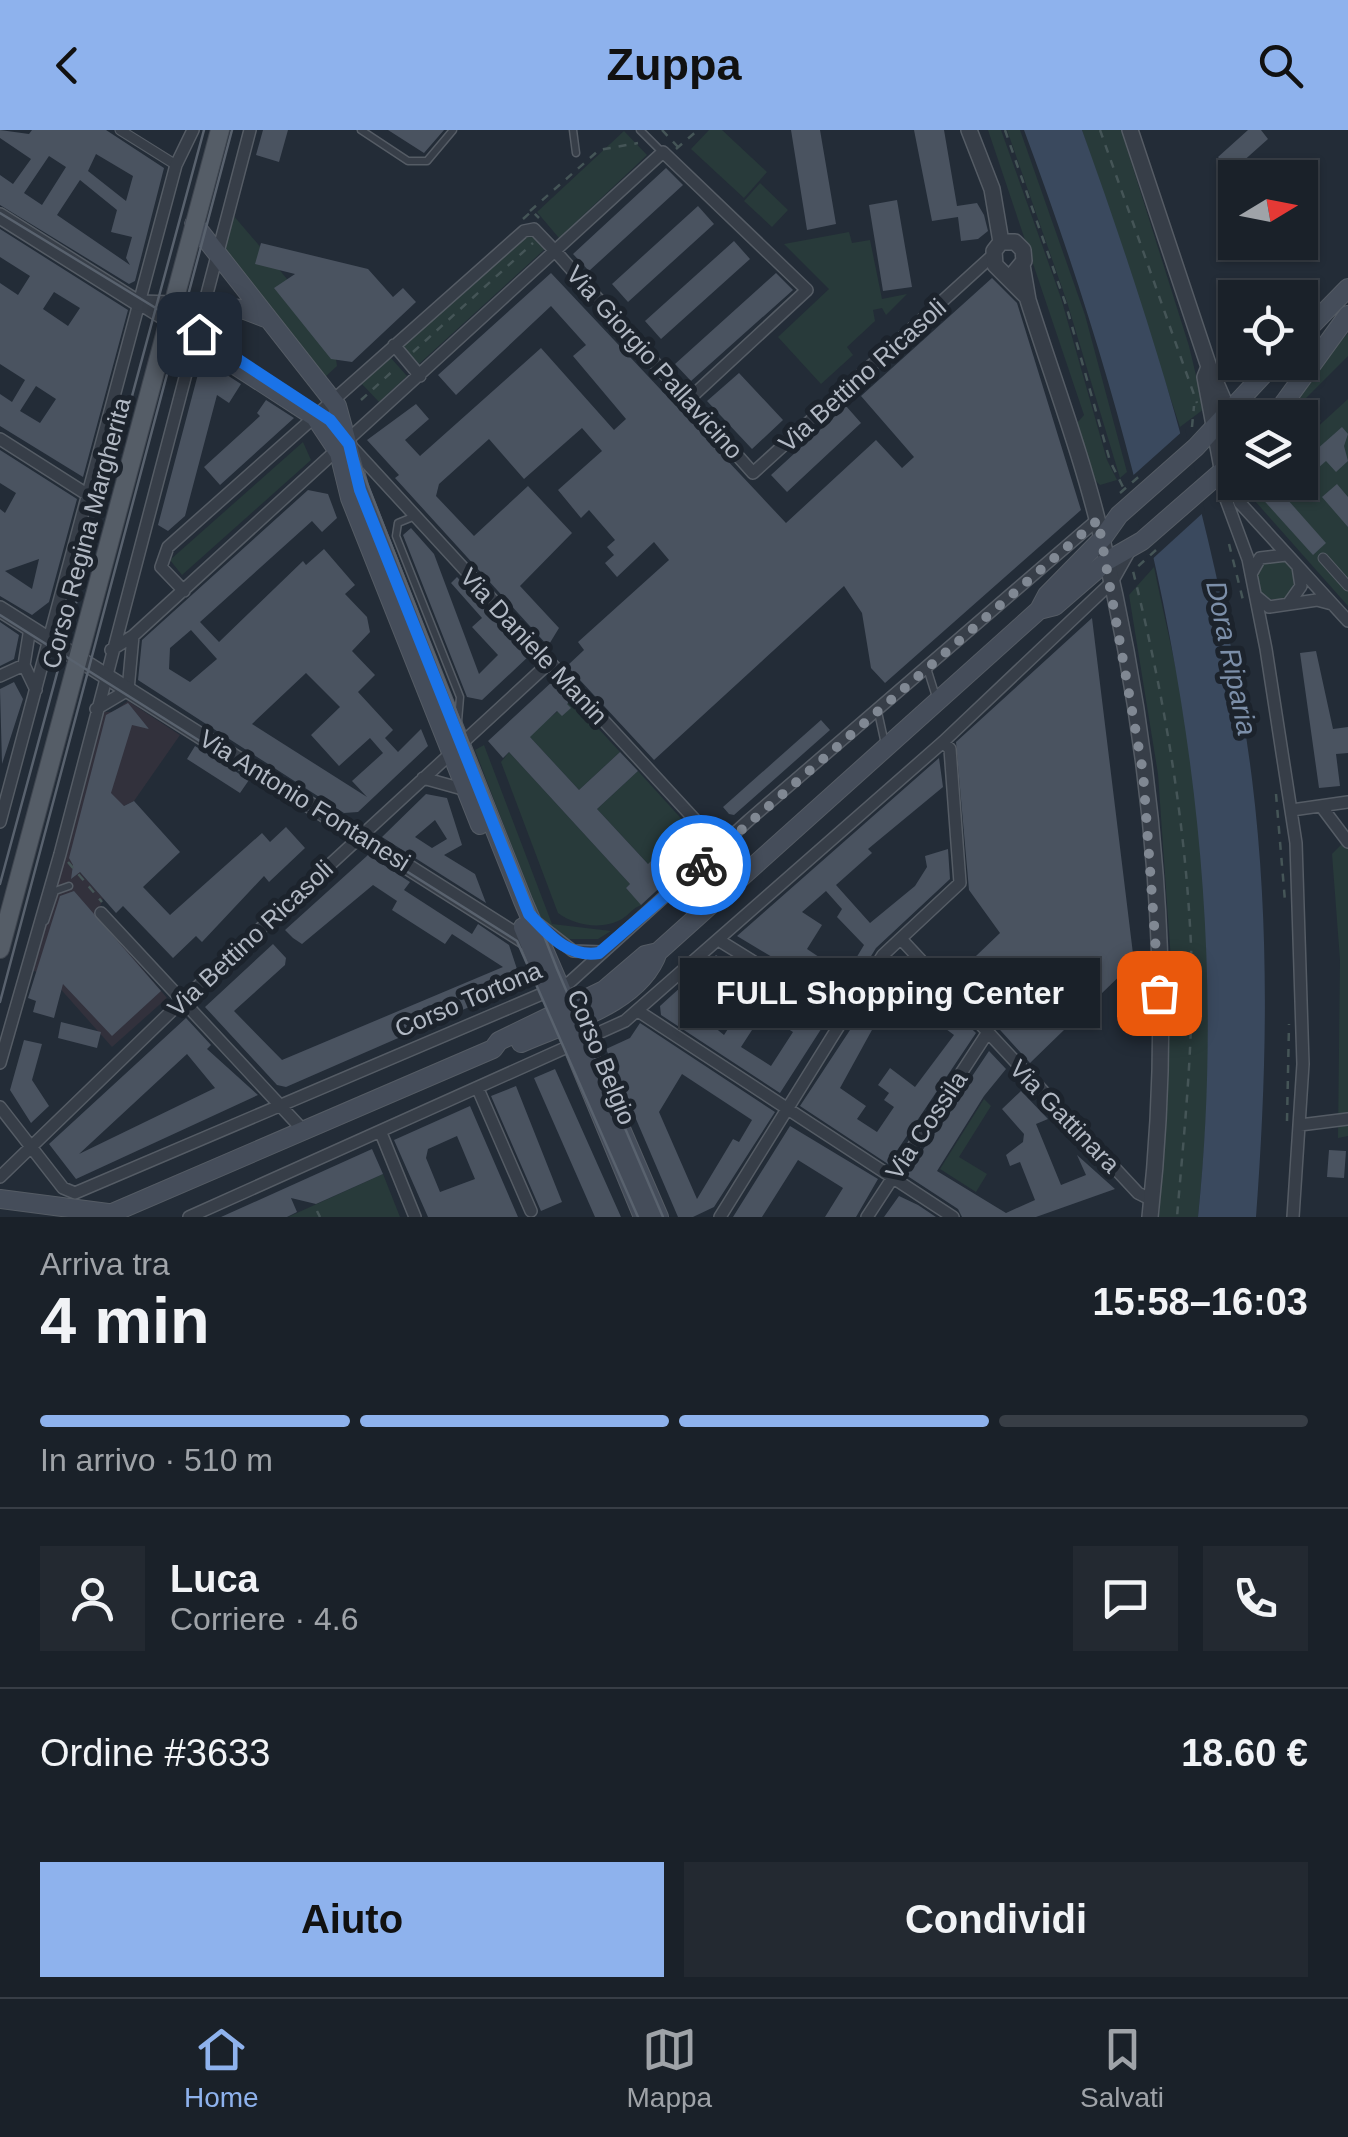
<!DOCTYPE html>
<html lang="it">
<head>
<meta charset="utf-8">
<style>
  :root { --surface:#1a2129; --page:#232931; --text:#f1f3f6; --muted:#9fa3a8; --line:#383e46; --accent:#8eb2ed }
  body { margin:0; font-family:Arial,sans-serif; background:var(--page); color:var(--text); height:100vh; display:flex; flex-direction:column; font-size:38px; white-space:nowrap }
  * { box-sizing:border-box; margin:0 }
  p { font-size:32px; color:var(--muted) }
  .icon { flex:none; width:55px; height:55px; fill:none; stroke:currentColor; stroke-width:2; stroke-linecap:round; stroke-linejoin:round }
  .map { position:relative; height:1087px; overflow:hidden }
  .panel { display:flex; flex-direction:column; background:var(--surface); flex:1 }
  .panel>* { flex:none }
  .needle { width:65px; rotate:80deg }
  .tools { position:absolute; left:1218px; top:30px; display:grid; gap:20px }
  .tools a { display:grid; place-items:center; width:100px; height:100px; border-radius:0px; background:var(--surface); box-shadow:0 2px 8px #0004,0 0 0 2px var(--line); font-size:50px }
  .pin { position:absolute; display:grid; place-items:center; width:85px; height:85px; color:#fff; margin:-42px; border-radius:20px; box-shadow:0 5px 15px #0006 }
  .courier { position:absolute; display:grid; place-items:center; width:100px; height:100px; margin:-50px; border:8px solid #1a73e8; border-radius:50%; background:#fff; color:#222; box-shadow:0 2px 12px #0007 }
  .bubble { position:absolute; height:70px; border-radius:0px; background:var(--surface); box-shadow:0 2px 8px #0004,0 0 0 2px var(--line); font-size:32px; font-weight:700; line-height:70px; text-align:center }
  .overview em { font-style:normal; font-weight:700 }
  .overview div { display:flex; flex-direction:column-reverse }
  .overview { display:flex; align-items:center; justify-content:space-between; height:170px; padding:0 40px }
  h1 { font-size:65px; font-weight:700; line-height:75px }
  .bar { display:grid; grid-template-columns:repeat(4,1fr); gap:15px 10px; align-content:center; height:120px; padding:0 40px }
  .bar i { height:12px; border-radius:8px; background:var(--line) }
  .bar .active { background:var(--accent) }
  .bar p { grid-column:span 4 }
  .line { display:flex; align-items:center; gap:25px; padding:0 40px; border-top:2px solid var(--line) }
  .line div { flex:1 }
  .round { display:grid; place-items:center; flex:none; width:105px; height:105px; border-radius:0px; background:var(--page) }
  .button { display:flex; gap:20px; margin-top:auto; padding:20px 40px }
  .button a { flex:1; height:115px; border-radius:0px; background:var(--accent); color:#111; font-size:40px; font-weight:700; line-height:115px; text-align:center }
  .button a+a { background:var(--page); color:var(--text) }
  header { display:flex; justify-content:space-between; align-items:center; height:130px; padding:0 40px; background:var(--accent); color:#111; font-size:45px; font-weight:700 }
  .menu { display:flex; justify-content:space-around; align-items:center; height:140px; border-top:2px solid var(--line); background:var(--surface); font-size:28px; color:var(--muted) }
  .menu a { display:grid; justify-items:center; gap:5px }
  .menu .active { color:var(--accent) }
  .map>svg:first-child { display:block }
</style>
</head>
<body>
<header><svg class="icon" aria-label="back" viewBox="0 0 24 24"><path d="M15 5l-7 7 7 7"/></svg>Zuppa<svg class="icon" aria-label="search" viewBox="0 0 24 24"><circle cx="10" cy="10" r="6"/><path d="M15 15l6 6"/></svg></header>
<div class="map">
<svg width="1348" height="1087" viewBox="0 0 1348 1087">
  <rect width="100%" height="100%" fill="#232c37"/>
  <path fill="#32313c" d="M128,571L180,605L134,671L124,676L80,742L103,768L97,785L167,868L112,917L49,846L31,840L99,582H113Z"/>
  <path fill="#283a3a" d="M709,0H722L767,42L744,68L691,19Z
    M988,0H1001L1061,168L1107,330L1117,350L1100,355L1095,350L1077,293L1084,285Z
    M1007,0H1020L1085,185L1127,342L1120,348L1067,172Z
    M1082,0H1121L1189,216L1204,279L1180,297Z
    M624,1L647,25L559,108L537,82Z
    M760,53L788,80L772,97L744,71Z
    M228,79C255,112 335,197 337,236L324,248L216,124Z
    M530,100L546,118L419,234L402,215Z
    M849,102L852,113L870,110L882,169L907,164L886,185L882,178L873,180L875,191L847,217L853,225L821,254L778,207L829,159L784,114Z
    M1348,203V226L1302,272L1321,291L1300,309V288H1285L1309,249Z
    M390,227L407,246L379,272L361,253Z
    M1348,269V476L1247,362L1257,353L1300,352V313Z
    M303,312L311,330L182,445L170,430Z
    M1256 450a20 20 0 1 1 40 0a20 20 0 1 1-40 0Z
    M1154,437C1166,496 1181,556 1191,616C1216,770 1214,933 1198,1087H1159L1172,845L1158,644L1129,465Z
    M572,570L620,622L579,660L528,605Z
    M484,615L552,794L611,801L598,809H568L541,793L475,620Z
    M509,622L630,754L626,758L642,775C632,778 630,784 622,789C603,800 575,796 558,783L501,632Z
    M638,641L688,696L650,736L597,679Z
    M1348,708V1006L1338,1008L1340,830L1332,724Z
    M984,969L991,976L959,1027L987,1044L976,1062L940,1039Z
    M383,1044L400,1087H288Z"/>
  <path fill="#3a495e" d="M1024,0H1082C1158,211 1224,426 1252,649C1270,795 1267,941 1256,1087H1198C1237,711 1155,351 1024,0Z"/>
  <path fill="#232c37" d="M1185,299L1205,381L1148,433L1128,350Z"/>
  <path fill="#4a5360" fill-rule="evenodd" d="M0,0L29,4L32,0H106L164,38L135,151L129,154L0,75V45L13,54L31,29L0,8ZM96,24L133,46L126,71L88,41ZM49,26L66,37L42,75L24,63ZM80,50L117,80L111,102L132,107L126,128L130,135L57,85Z
    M263,0H288L279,32L256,25Z
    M388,0H444L424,23Z
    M791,0H820L836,94L807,100Z
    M914,0H944L957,76L977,73L984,85L988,101L978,109L961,111L958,87L932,91Z
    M1248,0H1261L1268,9L1231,42L1218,27Z
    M666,38L683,55L589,141L573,124Z
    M897,70L912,157L883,161L869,75Z
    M698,76L714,94L628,172L612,154Z
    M0,99L128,180L83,347L0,296V264L12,272L25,250L0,234V153L18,165L30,146L0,127ZM54,162L80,178L68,196L43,179ZM36,256L56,269L40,293L20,281Z
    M734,111L750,129L661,209L645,191Z
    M261,113L368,139L393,167L403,158L416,172L352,232L331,229L274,158L295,144L255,134Z
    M551,143L786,393L876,310L902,338L914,327L861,266L992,148L1017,173L1081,380L885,553L871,538L862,483L844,456L654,630L567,536L584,520L578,512L669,430L654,412L617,447L605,433L614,425L607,417L615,410L589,380L581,388L558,360L602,321L582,298L524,349L489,309L439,354L436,366L474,406L528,356L572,403L520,456L559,498L548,516L395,348L399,345L367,310L416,274L429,289L405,310L420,326L541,218L614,300L626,289L573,226L586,215L551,176L456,265L438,245Z
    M776,143L793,160L691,251L675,234Z
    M202,229L241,254L229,273L217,265L185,386L168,401L158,395Z
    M739,243L783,290L752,319L707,271Z
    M266,270L294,288L220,355L204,337L260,286L257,283Z
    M846,276L861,293L787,362L771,345Z
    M1342,297L1348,304L1344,316L1348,331L1336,342L1326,331L1317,339L1307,328Z
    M0,320L77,369L49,472L32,485L0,466V379L5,383L16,363L0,353ZM39,429L32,459L5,441Z
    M1272,352L1326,413L1313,425L1258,364Z
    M1337,354L1348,367V397L1322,367Z
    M308,360L328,364L337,388L322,402L312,391L200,492L219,512L303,431L306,435L324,419L355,455L345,464L367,487L370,502L352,521L375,545L358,562L393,600L385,608L398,622L421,599L428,616L358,682L344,683L138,550L142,510ZM191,500L217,529L190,552L169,539L170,518ZM306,543L340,577L311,605L339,636L370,608L383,623L352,651L367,667L252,594Z
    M411,398L434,424L479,544L498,525L472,497L482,488L451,453L457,447L530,525L482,570L467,567L403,405Z
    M1092,488L1134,832L1030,933L953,848L1000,803L969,760L956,612Z
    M0,492L19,505L14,529L0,536Z
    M1316,521L1333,599L1348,597V623L1336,624L1340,656L1319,658L1300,523Z
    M554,550L572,570L567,574L571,578L562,586L557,581L530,607L579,660L620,622L638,641L597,679L648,734L688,696L706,715L641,775L626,758L630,754L509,622L503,628L488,611Z
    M14,552L23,569L2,634L0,559Z
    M128,573L149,599L132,595L111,663L124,676L134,671L180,722L143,757L170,785L262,703L270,712L286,697L305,718L269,752L264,746L202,812L196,806L173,828L123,776L116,783L80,742L71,749L73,735L69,728L106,585Z
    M821,590L830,600L734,685L729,684L723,677Z
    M195,616L249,650L240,663L187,629Z
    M939,628L943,657L868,719L872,723L836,755L870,793L915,756L927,737L925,726L948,719L950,749L876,818L844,870L737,806ZM826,761L842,779L837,787L864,815L846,845L807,819L822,795L802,782Z
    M426,664L447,668L462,715L444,725L475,744L486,773L382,707ZM435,690L447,709L432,718L415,707Z
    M368,725L410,752L404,760L472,804L478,794L509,815L522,854L286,957L277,955L205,877L273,814L286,828L285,835L234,881L282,930L503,837L452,804L445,814L392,780L397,771L373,755L302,814L293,808L285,800Z
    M74,761L161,861L112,906L63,854L54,888L33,882L36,871L28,868L60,766Z
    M716,825L825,893L780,963L661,885L660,876ZM719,852L747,870L724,905L692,879ZM760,868L780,880L774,890L793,902L771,936L741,917L752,900L743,892Z
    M898,827L922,846L878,889L840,958L866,976L857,989L877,1002L894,977L884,970L889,963L878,955L890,938L915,957L954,905L930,887L942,871L976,903L888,1034L800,976Z
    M186,888L211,915L207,919L258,965L76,1049L49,1014ZM187,924L215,958L79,1024Z
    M61,892L101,902L97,918L58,908Z
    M640,893L775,982L714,1077L693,1087H678L606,919L630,908ZM682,944L752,990L739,1012L733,1009L697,1069L659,982Z
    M24,910L42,914L32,950L49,976L31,993L10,960Z
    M989,921L1006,939L984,966L937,1041L1006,1083L1035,1070L1020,1032L1010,1036L1006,1025L1023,1012L1024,1004L1002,979L1021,961L1048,989L1036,994L1061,1055L1086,1045L1077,1025L1115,1059L1036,1087H962L958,1079L906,1045Z
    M555,939L621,1087H595L534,948Z
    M516,956L562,1072L541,1081L491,966Z
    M470,976L518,1087H428L394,1010ZM457,1006L475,1049L440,1062L426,1028L428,1019Z
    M790,996L878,1049L856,1087H825L843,1058L798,1030L762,1087H733Z
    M372,1019L383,1044L316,1074L291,1068L297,1082L287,1087H221Z
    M1329,1020L1346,1021L1344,1048L1327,1047Z
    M899,1066L918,1075L936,1087H884Z"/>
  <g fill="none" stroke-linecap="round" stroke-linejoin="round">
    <g stroke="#555c65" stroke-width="9">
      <path id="service" d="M361,0L408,31H427L453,0
        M573,0L576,23
        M640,0L662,22
        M415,386L398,393L396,406L460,567L458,591
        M927,538L937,570
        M878,582L885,614
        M45,791L55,761L69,756"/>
    </g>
    <g stroke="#555c65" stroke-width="11">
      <path id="pedestrian" d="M120,0L176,35
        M1323,428L1348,456"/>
    </g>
    <g stroke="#555c65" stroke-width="14">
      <path id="minor" d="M138,173L170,193
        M394,215L420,246
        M0,309L88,365
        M350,315L720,717
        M1222,338L1224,364L1248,429L1266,519L1296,713L1303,934L1293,1087
        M1229,343L1240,373L1348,491
        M1251,444L1260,428L1286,425
        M184,461L161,437L168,417L524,101L534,99L556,122L753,343L992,126
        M1257,467L1269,477L1317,470L1332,474
        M1289,473L1301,456L1298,437
        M30,498L24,535L36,560
        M111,520L133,506L663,22L807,160L687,271
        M0,546L24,535
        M96,579L128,560L133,506
        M423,648L466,660
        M1321,676L1348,712
        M1292,680L1348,672
        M0,692L176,35L193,0
        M101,783L302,999
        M537,793L573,821L602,822
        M901,809L1138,1063L1152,1070
        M720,811L846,889
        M638,881L953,1087
        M0,933L60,724L250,0
        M478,959L531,1081
        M0,977L63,1058L75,1063L570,852L749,690L1097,390
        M1300,995L1348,989
        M381,1003L415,1087
        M0,1047L183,870L549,533
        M189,1087L625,891L943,612L1112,452L1130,420
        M720,1087L883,825L960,753L950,619L943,612
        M867,1087L986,905"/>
    </g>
    <g stroke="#555c65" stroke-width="18">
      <path id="tertiary" d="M969,0L992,59L1001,112
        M1130,0L1209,237L1229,283V334
        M0,86L138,173L175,174
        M1001,112L994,121L995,135L1026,166
        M1001,112H1015L1023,120L1024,131L1015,142
        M1022,135L1028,170C1053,249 1083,328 1102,409C1155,627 1175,863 1150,1087
        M1209,237L1205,247L1222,338
        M0,479L531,815"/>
    </g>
    <g stroke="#555c65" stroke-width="20">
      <path id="secondary" d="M194,94L337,276L360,360L523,771L659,1087
        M175,174L242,179L268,189
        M170,193L315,287L339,323L350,368L480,695
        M1300,207L1348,158
        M1273,288L1348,185
        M1039,480L1055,476L1107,431L1142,411L1235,330
        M523,797L643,1087
        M521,913C566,893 640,874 658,822
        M0,1069L108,1083
        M103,1087L493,919L499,911L604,860L645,825L658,822L1039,480L1047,465L1102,409L1119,385L1196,317L1275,232"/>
    </g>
    <g stroke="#404751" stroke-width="20">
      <path id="primary" d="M0,819L220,0"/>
    </g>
    <path stroke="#455557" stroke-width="2.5" stroke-dasharray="8 8" stroke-linecap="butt" d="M662,0L678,17
      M1005,0L1066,175L1110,331L1124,359
      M1100,0L1197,273
      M676,19L698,0
      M530,81L599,20L638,13
      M523,89L532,81L539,88
      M413,222L533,113
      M361,270L396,238
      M1192,297L1194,276
      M1120,363L1143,343
      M1229,414L1244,474
      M1156,420L1133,441C1162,557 1183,676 1190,796C1196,892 1185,991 1177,1087
      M1276,664L1285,771
      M68,732L102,772
      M1287,991L1289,894
      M317,1081L320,1087"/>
    <use href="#service" stroke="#373e48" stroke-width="6"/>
    <use href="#pedestrian" stroke="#373e48" stroke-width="9"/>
    <use href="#minor" stroke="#373e48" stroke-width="11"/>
    <use href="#tertiary" stroke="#373e48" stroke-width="15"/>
    <use href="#secondary" stroke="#454d5a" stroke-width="18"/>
    <use href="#primary" stroke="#555d67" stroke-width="18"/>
    <path stroke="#59626e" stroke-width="2.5" d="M0,83L305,269L331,289L351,312L557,839L663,1087
      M0,485L517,811L638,1087
      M0,754L204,0
      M0,872L232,0"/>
  </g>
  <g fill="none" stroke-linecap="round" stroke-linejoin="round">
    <path stroke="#808893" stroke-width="10" stroke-dasharray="0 18" d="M701,735L1098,390L1143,642L1159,863"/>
    <path stroke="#1a73e8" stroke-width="12" d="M199,204L330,290L349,314L360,360L529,784C549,805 568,828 599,823L701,735"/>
  </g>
  <g text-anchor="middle" stroke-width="10" stroke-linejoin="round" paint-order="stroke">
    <g font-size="25" fill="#b2b9c4" stroke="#1c232c">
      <text transform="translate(655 232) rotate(48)" y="9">Via Giorgio Pallavicino</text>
      <text transform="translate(862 245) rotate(-42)" y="9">Via Bettino Ricasoli</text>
      <text transform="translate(86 403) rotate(-75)" y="9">Corso Regina Margherita</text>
      <text transform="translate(534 516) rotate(47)" y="9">Via Daniele Manin</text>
      <text transform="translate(305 670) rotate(32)" y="9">Via Antonio Fontanesi</text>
      <text transform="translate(250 808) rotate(-43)" y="9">Via Bettino Ricasoli</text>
      <text transform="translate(468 869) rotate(-23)" y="9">Corso Tortona</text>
      <text transform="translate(602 927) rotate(68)" y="9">Corso Belgio</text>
      <text transform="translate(1065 986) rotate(46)" y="9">Via Gattinara</text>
      <text transform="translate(926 995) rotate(-56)" y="9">Via Cossila</text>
    </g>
    <g font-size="28" font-style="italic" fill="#7c8fa9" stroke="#1c232c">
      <text transform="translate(1232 528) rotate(78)" y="10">Dora Riparia</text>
    </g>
  </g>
</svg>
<div class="tools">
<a><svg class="needle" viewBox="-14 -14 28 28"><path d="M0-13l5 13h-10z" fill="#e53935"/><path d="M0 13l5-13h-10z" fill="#9fa3a8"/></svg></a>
<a><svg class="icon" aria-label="locate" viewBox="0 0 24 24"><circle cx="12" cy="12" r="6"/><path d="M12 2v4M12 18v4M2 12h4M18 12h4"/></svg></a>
<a><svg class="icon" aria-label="layers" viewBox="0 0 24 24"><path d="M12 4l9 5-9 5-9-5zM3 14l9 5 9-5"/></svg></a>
</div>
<div class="pin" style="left:1159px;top:863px;background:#ea580c"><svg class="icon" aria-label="bag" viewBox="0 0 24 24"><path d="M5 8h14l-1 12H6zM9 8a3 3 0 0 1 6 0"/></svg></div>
<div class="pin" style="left:199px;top:204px;background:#1f2937"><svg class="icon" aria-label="home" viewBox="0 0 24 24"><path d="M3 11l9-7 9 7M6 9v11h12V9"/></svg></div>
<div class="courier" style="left:701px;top:735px"><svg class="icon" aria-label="bike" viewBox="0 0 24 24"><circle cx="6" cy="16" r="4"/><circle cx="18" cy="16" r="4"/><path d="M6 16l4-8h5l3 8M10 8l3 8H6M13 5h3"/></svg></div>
<div class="bubble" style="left:680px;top:828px;width:420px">FULL Shopping Center</div>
</div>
<section class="panel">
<div class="overview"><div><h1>4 min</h1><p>Arriva tra</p></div><em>15:58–16:03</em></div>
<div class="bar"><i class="active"></i><i class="active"></i><i class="active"></i><i></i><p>In arrivo · 510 m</p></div>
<div class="line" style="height:180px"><a class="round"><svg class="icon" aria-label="person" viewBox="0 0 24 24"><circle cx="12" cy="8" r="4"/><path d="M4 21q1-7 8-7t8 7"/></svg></a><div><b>Luca</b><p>Corriere · 4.6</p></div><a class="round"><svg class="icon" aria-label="chat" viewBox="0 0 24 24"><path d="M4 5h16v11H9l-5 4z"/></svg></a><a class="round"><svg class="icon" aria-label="phone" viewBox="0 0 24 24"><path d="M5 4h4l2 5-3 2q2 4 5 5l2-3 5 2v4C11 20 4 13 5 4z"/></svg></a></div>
<div class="line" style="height:130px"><div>Ordine #3633</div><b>18.60 €</b></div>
<div class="button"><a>Aiuto</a><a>Condividi</a></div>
</section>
<nav class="menu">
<a class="active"><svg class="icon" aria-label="home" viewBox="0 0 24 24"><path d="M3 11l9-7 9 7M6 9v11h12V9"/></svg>Home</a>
<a><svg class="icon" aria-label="map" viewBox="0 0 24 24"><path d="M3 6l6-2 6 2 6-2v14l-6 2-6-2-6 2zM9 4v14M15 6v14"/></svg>Mappa</a>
<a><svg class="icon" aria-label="saved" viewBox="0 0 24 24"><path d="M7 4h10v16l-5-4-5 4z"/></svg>Salvati</a>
</nav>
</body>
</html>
